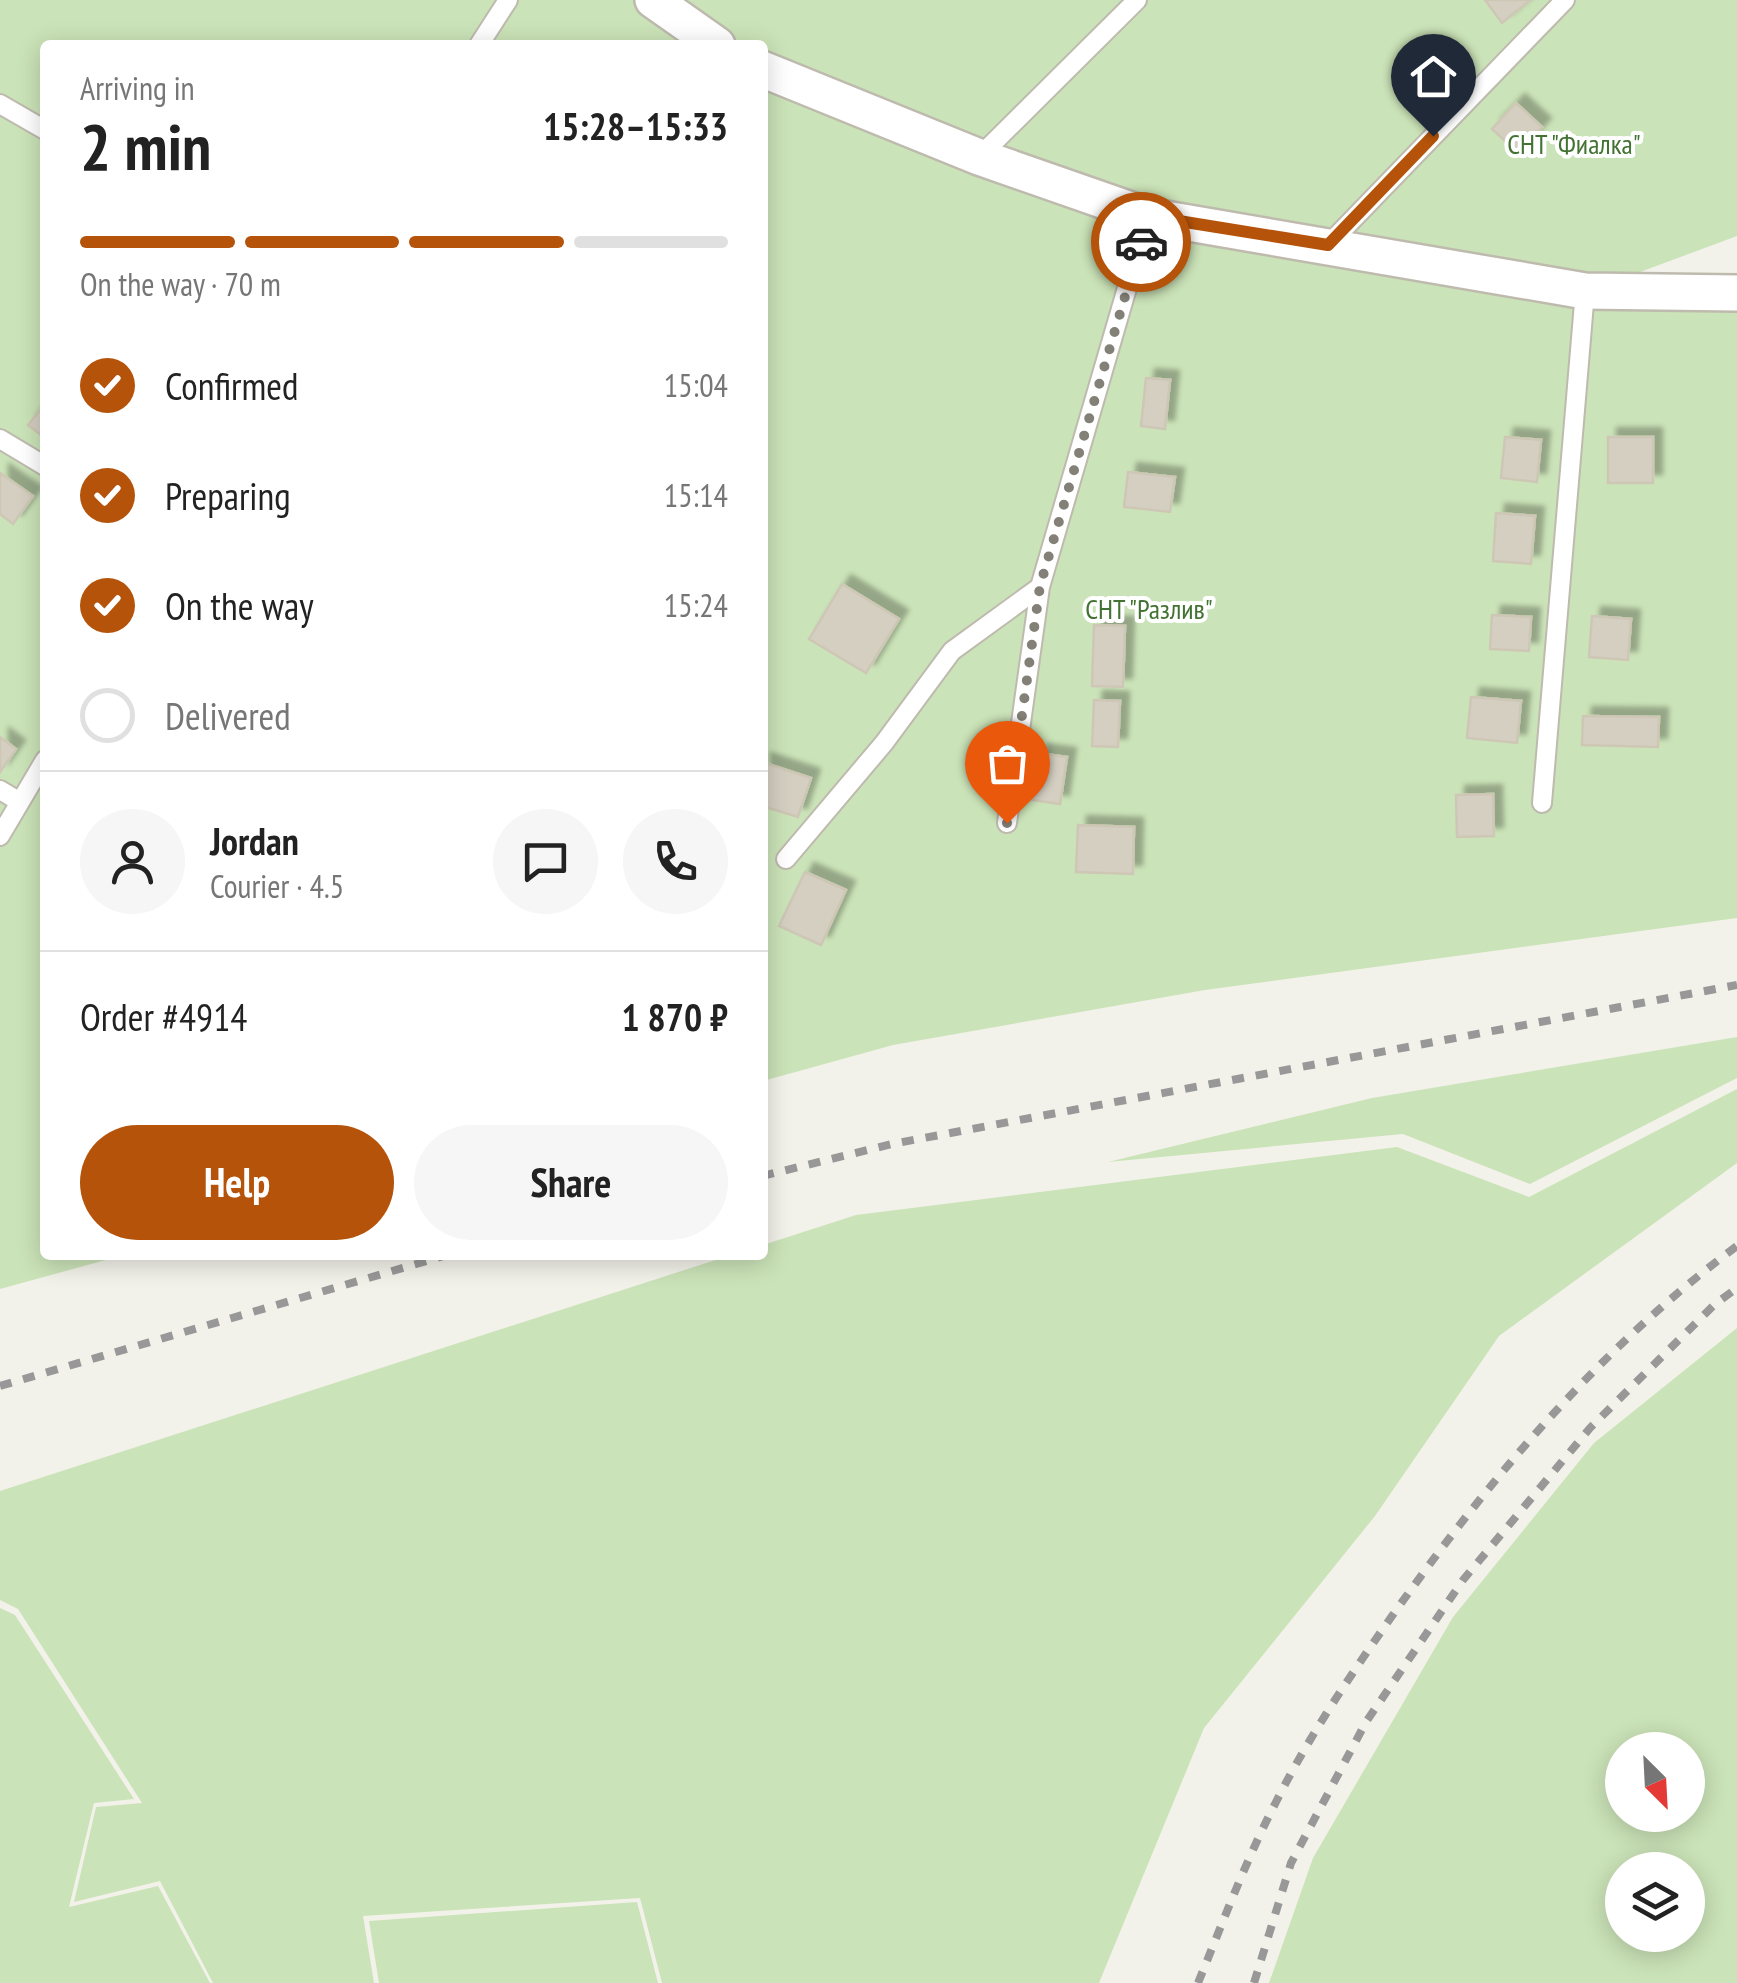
<!DOCTYPE html>
<html lang="en">
<head>
<meta charset="utf-8">
<style>
  :root { --surface:#fff; --page:#f6f6f6; --text:#222; --muted:#767676; --line:#e0e0e0; --accent:#b45309 }
  body { margin:0; font-family:"PT Sans Narrow",sans-serif; background:var(--page); color:var(--text); height:100vh; display:flex; flex-direction:column; font-size:38px; white-space:nowrap }
  * { box-sizing:border-box; margin:0 }
  p { font-size:32px; color:var(--muted) }
  .icon { flex:none; width:55px; height:55px; fill:none; stroke:currentColor; stroke-width:2; stroke-linecap:round; stroke-linejoin:round }
  .map { position:relative; flex:1; overflow:hidden }
  .details { position:absolute; left:40px; top:40px; width:728px; height:1220px; display:flex; flex-direction:column; background:var(--surface); border-radius:10px; box-shadow:0 5px 25px #0003 }
  .details>* { flex:none }
  .needle { width:65px; rotate:156deg }
  .controls { position:absolute; left:1605px; top:1732px; display:grid; gap:20px }
  .controls a { display:grid; place-items:center; width:100px; height:100px; border-radius:50%; background:var(--surface); box-shadow:0 5px 25px #0003; font-size:50px }
  .pin { position:absolute; display:grid; place-items:center; width:85px; height:85px; color:#fff; margin:-102px -42px; border-radius:50% 50% 50% 0; rotate:-45deg; box-shadow:0 0 10px #0007 }
  .pin .icon { rotate:45deg }
  .courier { position:absolute; display:grid; place-items:center; width:100px; height:100px; margin:-50px; border:8px solid #b45309; border-radius:50%; background:#fff; color:#222; box-shadow:0 2px 12px #0007 }
  .summary em { font-style:normal; font-weight:800 }
  .summary div { display:flex; flex-direction:column-reverse }
  .summary { display:flex; align-items:center; justify-content:space-between; height:170px; padding:0 40px }
  h1 { font-size:65px; font-weight:800; line-height:75px }
  .bar { display:grid; grid-template-columns:repeat(4,1fr); gap:15px 10px; align-content:center; height:120px; padding:0 40px }
  .bar i { height:12px; border-radius:8px; background:var(--line) }
  .bar .active { background:var(--accent) }
  .bar p { grid-column:span 4 }
  .line { display:flex; align-items:center; gap:25px; padding:0 40px; border-top:2px solid var(--line) }
  .line div { flex:1 }
  .round { display:grid; place-items:center; flex:none; width:105px; height:105px; border-radius:52px; background:var(--page) }
  ol { padding:0 40px; list-style:none }
  li { display:flex; align-items:center; gap:30px; height:110px }
  li p { margin-inline-start:auto }
  li .icon { padding:10px; border-radius:50%; background:var(--accent); color:#fff; stroke-width:4 }
  li:last-child { color:var(--muted) }
  li i { width:55px; height:55px; border:5px solid var(--line); border-radius:50% }
  .action { display:flex; gap:20px; margin-top:auto; padding:20px 40px }
  .action a { flex:1; height:115px; border-radius:60px; background:var(--accent); color:#fff; font-size:40px; font-weight:800; line-height:115px; text-align:center }
  .action a+a { background:var(--page); color:var(--text) }
  .map>svg:first-child { display:block }
</style>
</head>
<body>
<div class="map">
<svg width="1737" height="1983" viewBox="0 0 1737 1983">
  <defs>
    <filter id="shadow"><feDropShadow dx="9" dy="-9" stdDeviation="2.5" flood-color="#0004"/></filter>
  </defs>
  <rect width="100%" height="100%" fill="#f3f2ea"/>
  <path fill="#cbe3b8" fill-rule="evenodd" d="M0,0H1737V236L1589,291L1737,293V918L1205,990L893,1045L763,1081L762,45H45V1255H124L0,1289Z
    M1737,1037V1078L1530,1184L1403,1134L1108,1162L1372,1098Z
    M1737,1089V1163L1499,1336L1375,1516L1204,1728L1099,1983H662L640,1898L363,1916L374,1983H213L160,1881L74,1902L96,1807L142,1803L18,1609L0,1600V1491L731,1255H762L763,1245L856,1215L1397,1147L1529,1197Z
    M1737,1328V1983H1269L1313,1858L1453,1617L1594,1443ZM1622,1750H1688V1815H1622ZM1622,1870H1688V1935H1622Z
    M0,1608L15,1615L134,1799L94,1803L69,1907L158,1886L210,1983H0Z
    M637,1902L658,1983H379L369,1921Z"/>
  <path fill="#d4cfc1" stroke="#cec7b5" stroke-width="2.5" filter="url(#shadow)" d="M1485,0H1530L1502,23Z
    M1425,63L1445,80L1418,110L1398,93Z
    M1516,103L1542,127L1518,153L1492,129Z
    M1146,378L1170,380L1165,429L1141,426Z
    M45,404V438L28,425Z
    M1505,437L1541,440L1537,482L1501,478Z
    M1608,437H1653V483H1608Z
    M1128,472L1175,477L1170,512L1124,507Z
    M0,473L33,496L13,524L0,514Z
    M1496,513L1535,516L1531,564L1493,561Z
    M842,584L899,619L866,673L809,639Z
    M1492,615L1531,617L1529,651L1490,649Z
    M1592,616L1631,619L1628,660L1589,657Z
    M1094,625L1125,626L1123,687L1092,686Z
    M1471,697L1521,701L1517,743L1467,738Z
    M1094,700L1120,701L1118,747L1092,746Z
    M1583,716L1659,717L1658,747L1582,745Z
    M0,737L16,749L0,772Z
    M1039,753L1067,757L1060,804L1032,800Z
    M762,762L811,778L798,817L762,806Z
    M1493,794L1494,836L1457,837L1456,795Z
    M1078,825L1134,827L1133,874L1076,872Z
    M805,872L846,890L821,945L779,926Z"/>
  <g fill="none" stroke-linecap="round" stroke-linejoin="round">
    <g stroke="#bebaae" stroke-width="22">
      <path id="service" d="M479,45L508,0
        M0,104L45,130
        M979,157L1137,0
        M1328,245L1565,0
        M0,439L45,466
        M0,790L20,802
        M1542,803L1585,291
        M1007,823L1040,587L1148,216
        M0,836L45,760
        M786,859L884,743L952,651L1040,587"/>
    </g>
    <g stroke="#bebaae" stroke-width="40">
      <path id="minor" d="M653,0L717,45
        M762,69L979,157L1148,216L1585,291L1737,293"/>
    </g>
    <use href="#service" stroke="#fff" stroke-width="18"/>
    <use href="#minor" stroke="#fff" stroke-width="35"/>
    <path stroke="#989898" stroke-width="8" stroke-dasharray="12 12" stroke-linecap="butt" d="M762,1176L892,1144L1737,985
      M0,1386L447,1255
      M1198,1983C1223,1922 1246,1860 1276,1802C1309,1736 1350,1676 1392,1616C1490,1478 1601,1347 1737,1246
      M1254,1983L1291,1863L1366,1722L1463,1580L1590,1428L1715,1304L1737,1288"/>
  </g>
  <g fill="none" stroke-linecap="round" stroke-linejoin="round">
    <path stroke="#838077" stroke-width="10" stroke-dasharray="0 18" d="M1007,823L1040,586L1141,242"/>
    <path stroke="#b45309" stroke-width="12" d="M1141,242L1148,216L1328,245L1433,136"/>
  </g>
  <g text-anchor="middle" stroke-width="8" stroke-linejoin="round" paint-order="stroke">
    <g font-size="28" fill="#437332" stroke="#fff">
      <text x="1574" y="154">СНТ "Фиалка"</text>
      <text x="1149" y="619">СНТ "Разлив"</text>
    </g>
  </g>
</svg>
<div class="controls">
<a><svg class="needle" viewBox="-14 -14 28 28"><path d="M0-13l5 13h-10z" fill="#e53935"/><path d="M0 13l5-13h-10z" fill="#767676"/></svg></a>
<a><svg class="icon" aria-label="layers" viewBox="0 0 24 24"><path d="M12 4l9 5-9 5-9-5zM3 14l9 5 9-5"/></svg></a>
</div>
<div class="pin" style="left:1007px;top:823px;background:#ea580c"><svg class="icon" aria-label="bag" viewBox="0 0 24 24"><path d="M5 8h14l-1 12H6zM9 8a3 3 0 0 1 6 0"/></svg></div>
<div class="pin" style="left:1433px;top:136px;background:#1f2937"><svg class="icon" aria-label="home" viewBox="0 0 24 24"><path d="M3 11l9-7 9 7M6 9v11h12V9"/></svg></div>
<div class="courier" style="left:1141px;top:242px"><svg class="icon" aria-label="car" viewBox="0 0 24 24"><path d="M5 17H2v-5l4-1 3-4h7l3 4 3 1v5h-3M9 17h6M6 11h13"/><circle cx="7" cy="17" r="2"/><circle cx="17" cy="17" r="2"/></svg></div>
<section class="details">
<div class="summary"><div><h1>2 min</h1><p>Arriving in</p></div><em>15:28–15:33</em></div>
<div class="bar"><i class="active"></i><i class="active"></i><i class="active"></i><i></i><p>On the way · 70 m</p></div>
<ol>
<li><svg class="icon" aria-label="check" viewBox="0 0 24 24"><path d="M5 12l5 5 9-10"/></svg>Confirmed<p>15:04</p></li>
<li><svg class="icon" aria-label="check" viewBox="0 0 24 24"><path d="M5 12l5 5 9-10"/></svg>Preparing<p>15:14</p></li>
<li><svg class="icon" aria-label="check" viewBox="0 0 24 24"><path d="M5 12l5 5 9-10"/></svg>On the way<p>15:24</p></li>
<li><i></i>Delivered</li>
</ol>
<div class="line" style="height:180px"><a class="round"><svg class="icon" aria-label="person" viewBox="0 0 24 24"><circle cx="12" cy="8" r="4"/><path d="M4 21q1-7 8-7t8 7"/></svg></a><div><b>Jordan</b><p>Courier · 4.5</p></div><a class="round"><svg class="icon" aria-label="chat" viewBox="0 0 24 24"><path d="M4 5h16v11H9l-5 4z"/></svg></a><a class="round"><svg class="icon" aria-label="phone" viewBox="0 0 24 24"><path d="M5 4h4l2 5-3 2q2 4 5 5l2-3 5 2v4C11 20 4 13 5 4z"/></svg></a></div>
<div class="line" style="height:130px"><div>Order #4914</div><b>1 870 ₽</b></div>
<div class="action"><a>Help</a><a>Share</a></div>
</section>
</div>
</body>
</html>
